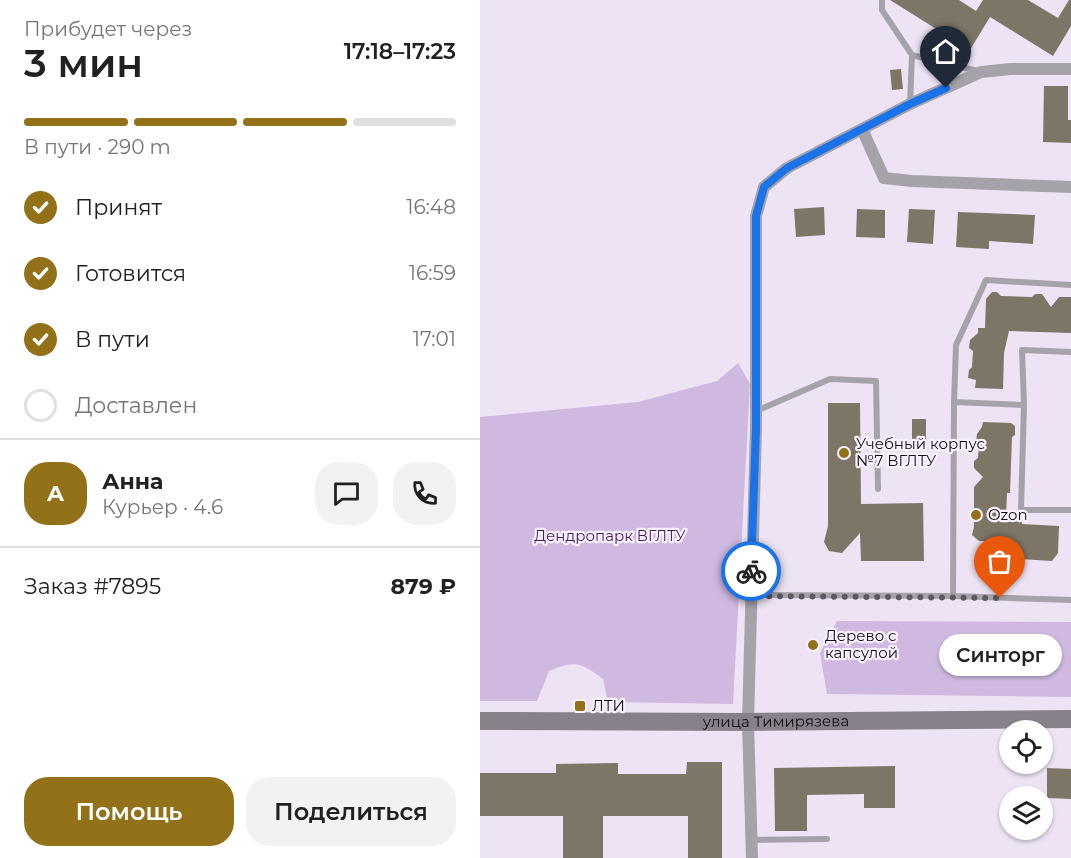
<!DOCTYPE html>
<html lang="ru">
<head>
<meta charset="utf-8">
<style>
  :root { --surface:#fff; --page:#f2f2f2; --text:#202124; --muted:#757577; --line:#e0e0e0; --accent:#927118 }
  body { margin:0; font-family:Montserrat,sans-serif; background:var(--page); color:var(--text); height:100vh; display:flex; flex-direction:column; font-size:22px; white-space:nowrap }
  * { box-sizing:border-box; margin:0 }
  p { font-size:20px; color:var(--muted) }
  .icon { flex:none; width:33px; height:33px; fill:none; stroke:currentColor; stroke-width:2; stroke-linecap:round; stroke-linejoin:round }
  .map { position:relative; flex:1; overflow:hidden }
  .details { display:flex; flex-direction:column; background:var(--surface); width:480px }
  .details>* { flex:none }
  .fabs { position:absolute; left:519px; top:720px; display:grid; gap:12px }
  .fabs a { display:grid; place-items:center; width:54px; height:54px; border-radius:50%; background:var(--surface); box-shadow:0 2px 4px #0004; font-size:30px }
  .pin { position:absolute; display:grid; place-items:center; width:51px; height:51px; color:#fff; margin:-62px -26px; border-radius:50% 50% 50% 0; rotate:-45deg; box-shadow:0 0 6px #0007 }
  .pin .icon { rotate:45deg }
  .courier { position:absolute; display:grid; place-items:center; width:60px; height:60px; margin:-30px; border:4px solid #1a73e8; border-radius:50%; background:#fff; color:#222; box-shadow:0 2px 8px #0007 }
  .bubble { position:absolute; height:42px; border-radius:21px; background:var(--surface); box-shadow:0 2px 4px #0004; font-size:20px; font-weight:600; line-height:42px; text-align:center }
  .head em { font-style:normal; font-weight:600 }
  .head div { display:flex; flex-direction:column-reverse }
  .head { display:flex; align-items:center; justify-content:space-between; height:102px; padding:0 24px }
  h1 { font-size:39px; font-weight:600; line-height:45px }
  .bar { display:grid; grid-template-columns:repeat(4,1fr); gap:9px 6px; align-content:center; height:72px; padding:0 24px }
  .bar i { height:8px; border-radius:4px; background:var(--line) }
  .bar .selected { background:var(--accent) }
  .bar p { grid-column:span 4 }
  .line { display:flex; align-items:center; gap:15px; padding:0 24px; border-top:2px solid var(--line) }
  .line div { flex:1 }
  .round { display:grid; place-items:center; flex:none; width:63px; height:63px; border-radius:24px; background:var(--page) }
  ol { padding:0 24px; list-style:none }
  li { display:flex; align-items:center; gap:18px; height:66px }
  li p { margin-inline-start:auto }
  li .icon { padding:6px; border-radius:50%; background:var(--accent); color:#fff; stroke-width:4 }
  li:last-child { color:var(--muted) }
  li i { width:33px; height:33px; border:3px solid var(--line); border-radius:50% }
  .primary-button { display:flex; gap:12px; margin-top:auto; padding:12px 24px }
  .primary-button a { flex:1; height:69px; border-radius:24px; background:var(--accent); color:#fff; font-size:24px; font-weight:600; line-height:69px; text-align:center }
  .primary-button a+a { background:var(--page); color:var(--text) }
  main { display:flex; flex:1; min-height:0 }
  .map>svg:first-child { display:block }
</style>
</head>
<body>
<main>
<section class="details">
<div class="head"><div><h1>3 мин</h1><p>Прибудет через</p></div><em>17:18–17:23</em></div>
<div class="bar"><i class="selected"></i><i class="selected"></i><i class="selected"></i><i></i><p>В пути · 290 m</p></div>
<ol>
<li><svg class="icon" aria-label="check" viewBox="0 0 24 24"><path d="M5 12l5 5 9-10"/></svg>Принят<p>16:48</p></li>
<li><svg class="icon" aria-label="check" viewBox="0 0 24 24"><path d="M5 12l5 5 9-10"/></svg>Готовится<p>16:59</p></li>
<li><svg class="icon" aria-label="check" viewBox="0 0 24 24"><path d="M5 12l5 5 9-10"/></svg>В пути<p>17:01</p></li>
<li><i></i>Доставлен</li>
</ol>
<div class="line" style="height:108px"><b class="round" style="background:var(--accent);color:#fff">А</b><div><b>Анна</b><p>Курьер · 4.6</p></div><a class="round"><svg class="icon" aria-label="chat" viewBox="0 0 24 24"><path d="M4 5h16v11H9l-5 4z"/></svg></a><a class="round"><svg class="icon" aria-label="phone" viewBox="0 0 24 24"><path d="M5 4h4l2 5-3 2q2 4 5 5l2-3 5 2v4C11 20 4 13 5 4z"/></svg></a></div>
<div class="line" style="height:78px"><div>Заказ #7895</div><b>879 ₽</b></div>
<div class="primary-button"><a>Помощь</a><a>Поделиться</a></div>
</section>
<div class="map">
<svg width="591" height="858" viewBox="0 0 591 858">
  <rect width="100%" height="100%" fill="#ede3f4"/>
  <path fill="#cfb9e0" d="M258,363L270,384L253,704L128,702L123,679C101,662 95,660 69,671L57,701H0V417L158,402L237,381Z
    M357,621L591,622V697L347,694L340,653Z"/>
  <path fill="#7d7666" d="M410,0H479L496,11L503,0H548L578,18L589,0H591V26L573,56L510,17L490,50Z
    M421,69L423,89L412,90L410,70Z
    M564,86H588V120H591V143L563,142Z
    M344,207L345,235L316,237L314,209Z
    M377,209L405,210V238L376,237Z
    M429,209L455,210L453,244L427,242Z
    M478,212L555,215L553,244L509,241V249L476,247Z
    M512,292H517L521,296L552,297L555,294H562L571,307L579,297H591V333L529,331L524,353L523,389L495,388L496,380L488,378L489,370L492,367L493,351L489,348L490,340L498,333V328H505L506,299Z
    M348,403H380L381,504L443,503L444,561H381L380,533L362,553L349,551L344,542L348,526Z
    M432,419H446V440H432Z
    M503,422L531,423L535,426V435L532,437L530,493H527L526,518H529L528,520L542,522V524L579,526L578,553L572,561L540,559L527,549L528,542L499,541L492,535L494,527V487L503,477L494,468V461L498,458L499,443L496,441L497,434L502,427Z
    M207,762H242V858H208V816H123V858H83V816H0V773H76V764L138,763V774H206Z
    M415,766V808H384V794L327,795V831H295L294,768Z
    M567,768L591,769V799L567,798Z"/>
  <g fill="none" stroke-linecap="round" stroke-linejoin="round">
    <path stroke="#a6a2aa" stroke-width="6" d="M402,0V10L432,55L430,104
      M432,55L498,71
      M474,402L476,345L506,280L591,285
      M544,405L542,350L591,352
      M276,411L350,379L396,381L398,489
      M271,595L473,596L591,600
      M473,596L474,402L544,405L541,510H591
      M272,840L347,839"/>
    <path stroke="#a6a2aa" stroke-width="12" d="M382,129L404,178L432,181L591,187
      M272,858L268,722L276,428V216L284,187L307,168L430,104L501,72L531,69H591"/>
    <path stroke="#87818c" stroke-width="18" id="s1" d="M0,721L268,722L591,719"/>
  </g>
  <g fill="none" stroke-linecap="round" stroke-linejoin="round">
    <path stroke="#5e5862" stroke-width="6" stroke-dasharray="0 10.8" d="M271,571V596L520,598"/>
    <path stroke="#1a73e8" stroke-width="8" d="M271,571L276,428V216L284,187L307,168L430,104L466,88"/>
  </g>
  <g fill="#927118" stroke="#f9f1ff" stroke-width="2">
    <circle cx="364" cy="453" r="6"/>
    <circle cx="496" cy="515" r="6"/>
    <circle cx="333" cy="645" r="6"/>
    <rect x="94" y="700" width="12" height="12" rx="3"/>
  </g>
  <g text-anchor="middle" stroke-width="4.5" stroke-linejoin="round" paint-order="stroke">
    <g font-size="15" fill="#110d13" stroke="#f9f1ff" text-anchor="start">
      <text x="376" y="449">Учебный корпус<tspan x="376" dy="17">№7 ВГЛТУ</tspan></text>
      <text x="508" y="520">Ozon</text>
      <text x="345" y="641">Дерево с<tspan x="345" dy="17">капсулой</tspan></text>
      <text x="112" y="711">ЛТИ</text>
    </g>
    <g font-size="15" fill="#451d5c" stroke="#f9f1ff">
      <text x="130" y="541">Дендропарк ВГЛТУ</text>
    </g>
    <g font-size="15" fill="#110d13" stroke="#f9f1ff">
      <text dy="5" stroke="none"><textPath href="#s1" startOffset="296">улица Тимирязева</textPath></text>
    </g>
  </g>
</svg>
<div class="fabs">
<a><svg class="icon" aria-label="locate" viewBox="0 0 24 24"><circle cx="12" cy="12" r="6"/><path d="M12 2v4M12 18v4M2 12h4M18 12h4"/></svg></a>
<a><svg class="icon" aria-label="layers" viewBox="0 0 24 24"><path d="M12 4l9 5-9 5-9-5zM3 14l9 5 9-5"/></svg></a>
</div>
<div class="pin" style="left:520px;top:598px;background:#ea580c"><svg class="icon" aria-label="bag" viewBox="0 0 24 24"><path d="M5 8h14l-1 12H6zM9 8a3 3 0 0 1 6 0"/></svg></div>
<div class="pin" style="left:466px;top:88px;background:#1f2937"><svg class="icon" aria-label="home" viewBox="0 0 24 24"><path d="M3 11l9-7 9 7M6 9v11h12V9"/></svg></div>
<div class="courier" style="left:271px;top:571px"><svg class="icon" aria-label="bike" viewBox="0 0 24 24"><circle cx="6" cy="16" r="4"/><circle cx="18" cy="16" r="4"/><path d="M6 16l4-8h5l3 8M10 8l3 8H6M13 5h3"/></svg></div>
<div class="bubble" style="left:459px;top:634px;width:123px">Синторг</div>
</div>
</main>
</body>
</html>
